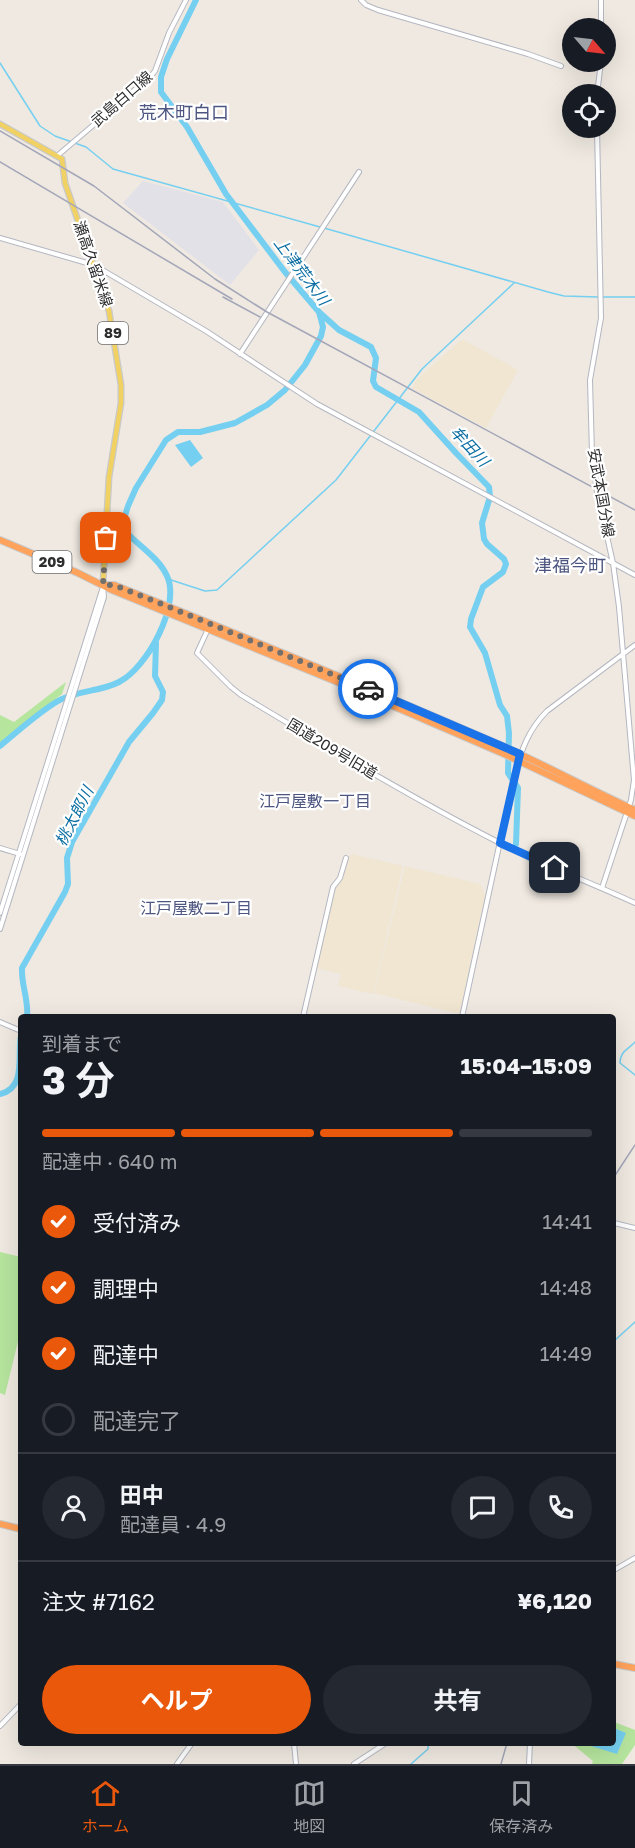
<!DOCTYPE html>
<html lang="ja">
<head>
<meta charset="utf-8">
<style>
  :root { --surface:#171b24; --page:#242831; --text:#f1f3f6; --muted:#9ea1a6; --line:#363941; --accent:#ea580c }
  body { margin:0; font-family:"Golos Text","Noto Sans JP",sans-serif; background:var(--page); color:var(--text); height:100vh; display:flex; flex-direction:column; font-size:22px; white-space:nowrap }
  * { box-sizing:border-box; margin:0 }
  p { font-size:20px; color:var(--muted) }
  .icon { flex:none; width:33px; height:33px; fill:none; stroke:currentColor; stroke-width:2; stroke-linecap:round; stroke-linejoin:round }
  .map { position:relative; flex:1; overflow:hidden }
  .sheet { position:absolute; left:18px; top:1014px; width:598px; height:732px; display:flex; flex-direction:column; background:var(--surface); border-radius:6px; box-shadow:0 6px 24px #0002 }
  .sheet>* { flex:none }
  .needle { width:39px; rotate:118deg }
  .buttons { position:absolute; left:562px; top:18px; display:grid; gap:12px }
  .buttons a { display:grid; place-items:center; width:54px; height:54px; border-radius:50%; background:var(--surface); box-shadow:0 6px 24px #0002; font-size:30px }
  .pin { position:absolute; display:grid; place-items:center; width:51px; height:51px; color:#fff; margin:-26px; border-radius:12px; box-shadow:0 3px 9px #0006 }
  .courier { position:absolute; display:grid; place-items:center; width:60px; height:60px; margin:-30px; border:4px solid #1a73e8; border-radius:50%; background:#fff; color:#222; box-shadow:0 2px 8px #0007 }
  .headline em { font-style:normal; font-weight:700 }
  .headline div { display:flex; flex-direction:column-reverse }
  .headline { display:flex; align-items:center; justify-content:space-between; height:102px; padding:0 24px }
  h1 { font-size:39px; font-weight:700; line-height:45px }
  .bar { display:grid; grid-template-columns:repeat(4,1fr); gap:9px 6px; align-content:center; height:72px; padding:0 24px }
  .bar i { height:8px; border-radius:4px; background:var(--line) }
  .bar .selected { background:var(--accent) }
  .bar p { grid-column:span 4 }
  .line { display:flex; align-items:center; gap:15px; padding:0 24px; border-top:2px solid var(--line) }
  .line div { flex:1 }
  .round { display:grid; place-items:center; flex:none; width:63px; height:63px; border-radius:32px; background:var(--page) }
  ol { padding:0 24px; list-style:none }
  li { display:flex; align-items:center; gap:18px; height:66px }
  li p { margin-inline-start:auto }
  li .icon { padding:6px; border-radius:50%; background:var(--accent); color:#fff; stroke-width:4 }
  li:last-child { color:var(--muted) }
  li i { width:33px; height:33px; border:3px solid var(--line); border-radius:50% }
  .button { display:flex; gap:12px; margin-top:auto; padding:12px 24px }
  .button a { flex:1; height:69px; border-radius:36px; background:var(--accent); color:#fff; font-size:24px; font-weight:700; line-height:69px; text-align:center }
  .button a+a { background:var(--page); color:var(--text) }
  .dock { display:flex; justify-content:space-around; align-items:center; height:84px; border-top:2px solid var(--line); background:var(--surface); font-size:16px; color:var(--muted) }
  .dock a { display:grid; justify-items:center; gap:3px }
  .dock .selected { color:var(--accent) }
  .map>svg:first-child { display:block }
</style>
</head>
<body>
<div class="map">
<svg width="635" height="1764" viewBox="0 0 635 1764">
  <rect width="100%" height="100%" fill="#efe9e1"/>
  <path fill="#e3e1e8" d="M143,181L223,202L259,250L230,285L123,203Z"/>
  <path fill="#f0e6d1" d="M462,339L518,370L486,428L412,388L416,380Z
    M352,854L403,866L373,994L338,986L341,974L316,968L334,888L341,881L348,858Z
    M405,866L480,884L485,895L460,1014L374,993Z"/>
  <path fill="#b6e59e" d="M66,682L62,694L0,744V715L14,722Z
    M0,1252L21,1257V1329L5,1395L0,1393Z
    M614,1722L635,1730V1745L622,1764H592L593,1761L571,1743H614Z"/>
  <path fill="#75cff0" d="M190,440L203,458L191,467L175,445Z
    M614,1728L626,1733L617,1754L581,1743H614Z"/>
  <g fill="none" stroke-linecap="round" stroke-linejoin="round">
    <path stroke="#75cff0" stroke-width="1.5" d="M0,63L40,126L55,136L86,147L113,169L320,227
      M324,228L548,292L564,296L598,297
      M603,297H635
      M168,579L205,591L217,590L336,480L422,369L514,283
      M635,1042C628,1050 620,1051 620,1063L635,1075
      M614,1341L635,1322
      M411,1764L428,1749V1743"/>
    <path stroke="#75cff0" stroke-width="6" d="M319,312L339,330L371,347L376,358L373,381L376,387L419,412L456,453L489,487L490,497L482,523L484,539L487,544L504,559L506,564L503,572L483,587L471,619L470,627L485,653L500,705L507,716L509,733L508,773L518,788L516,844
      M0,746C17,732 39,712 58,701C77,690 100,692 119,682C147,668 181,605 167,576C159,558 139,546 126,532L125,516L128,506L136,488L166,440L178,432H200L235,423L267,405L285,390L305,365L321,336L323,327L319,312L285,272L226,194L187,127L161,92V77L167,59L196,0
      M27,1017C29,1000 21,985 22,968L65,892L68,884L67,858L72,842L129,742L153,713L162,700L163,692L155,676L156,643
      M0,1094C27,1088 17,1055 21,1035"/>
    <g stroke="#b4b7c1" stroke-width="6">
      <path id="secondary" d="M361,0L366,5L378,10L528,54L561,66
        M601,0V28
        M597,94L601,62
        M597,128L601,318L590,380L592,454L597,492L613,563L619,607L634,780L631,800L602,888
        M57,156L151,76L155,71L169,33L186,0
        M0,238L94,265L206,331L317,404L635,575
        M240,354L359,172
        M208,629L197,653L231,687L241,695C326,746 410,797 498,842C542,864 589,882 635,903
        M0,848L20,854
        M0,913L103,587
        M0,929L104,597L103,586
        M303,1017L333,887L340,878L346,858
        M462,1017L514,777C521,751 528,730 547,711L635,645
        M0,1022L21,1031
        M614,1223L635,1228
        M614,1570L635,1558
        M0,1726L21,1704
        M294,1743L296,1764
        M177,1764L192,1743
        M354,1764L386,1743
        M529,1764L530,1743"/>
    </g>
    <g stroke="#c9c9c9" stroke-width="7">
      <path id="primary" d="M0,124L62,159L65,183L109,311L121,385V403L109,477L103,584"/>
    </g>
    <g stroke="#c9c9c9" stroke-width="8">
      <path id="highway" d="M0,540L78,573L112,590L335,681L502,753L635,816
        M104,585H114C243,636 372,689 500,745C545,765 589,789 635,810
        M0,1524L21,1529
        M614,1664L635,1668"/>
    </g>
    <use href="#secondary" stroke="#fff" stroke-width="4"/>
    <use href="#primary" stroke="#f2d163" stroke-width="4.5"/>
    <use href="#highway" stroke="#ffa35c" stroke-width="6"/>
    <path stroke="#a3a6b8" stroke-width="1.5" d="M0,131L94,186L215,279L267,312L635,510
      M0,162L232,299
      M223,297L260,317
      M614,1177L635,1145
      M501,1764L507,1743"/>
  </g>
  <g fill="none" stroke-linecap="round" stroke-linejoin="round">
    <path stroke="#726f6d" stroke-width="6" stroke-dasharray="0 10.8" d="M106,538L103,585H114L157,602L368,689"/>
    <path stroke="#1a73e8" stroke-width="8" d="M368,689L520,754L500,843L555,868"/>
  </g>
  <g text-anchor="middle" stroke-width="4.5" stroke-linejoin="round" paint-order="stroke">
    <g fill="#fff" stroke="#6d6d6d" stroke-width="1.5">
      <rect x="98" y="322" width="30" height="22" rx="4.5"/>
      <rect x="32.5" y="551" width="39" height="22" rx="4.5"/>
    </g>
    <g font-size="14" font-weight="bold" fill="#2e2e2e">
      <text x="113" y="338">89</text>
      <text x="52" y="567">209</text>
    </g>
    <g font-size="15" fill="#2e2e2e" stroke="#fff">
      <text transform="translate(122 99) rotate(-41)" y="5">武島白口線</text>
      <text transform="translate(93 264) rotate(71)" y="5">瀬高久留米線</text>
      <text transform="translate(601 493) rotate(80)" y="5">安武本国分線</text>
      <text transform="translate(332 749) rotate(31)" y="5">国道209号旧道</text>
    </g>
    <g font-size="16" font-style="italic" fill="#0d6fa3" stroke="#fff">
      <text transform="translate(302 271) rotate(53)" y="6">上津荒木川</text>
      <text transform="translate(470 446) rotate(47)" y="6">牟田川</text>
      <text transform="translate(74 816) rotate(-63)" y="6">桃太郎川</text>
    </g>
    <g font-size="16" fill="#4d5680" stroke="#fff">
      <text x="315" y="807">江戸屋敷一丁目</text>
      <text x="196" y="914">江戸屋敷二丁目</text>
    </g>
    <g font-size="18" fill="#4d5680" stroke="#fff">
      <text x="184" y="119">荒木町白口</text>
      <text x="570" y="572">津福今町</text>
    </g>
  </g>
</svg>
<div class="buttons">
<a><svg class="needle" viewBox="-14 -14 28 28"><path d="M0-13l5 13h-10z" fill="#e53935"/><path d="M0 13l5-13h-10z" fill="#9ea1a6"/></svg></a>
<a><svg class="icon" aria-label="locate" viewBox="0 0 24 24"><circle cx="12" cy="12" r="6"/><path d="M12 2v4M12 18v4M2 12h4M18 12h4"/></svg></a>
</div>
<div class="pin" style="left:106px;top:538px;background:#ea580c"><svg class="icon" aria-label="bag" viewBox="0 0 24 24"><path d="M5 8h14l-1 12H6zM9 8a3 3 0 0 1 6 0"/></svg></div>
<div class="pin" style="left:555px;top:868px;background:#1f2937"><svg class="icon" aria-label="home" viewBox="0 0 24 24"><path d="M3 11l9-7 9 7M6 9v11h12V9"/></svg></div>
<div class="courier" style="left:368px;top:689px"><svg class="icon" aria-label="car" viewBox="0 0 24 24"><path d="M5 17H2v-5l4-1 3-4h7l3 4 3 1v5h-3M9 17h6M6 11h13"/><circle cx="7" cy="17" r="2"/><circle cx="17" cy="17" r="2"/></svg></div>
<section class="sheet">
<div class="headline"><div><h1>3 分</h1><p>到着まで</p></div><em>15:04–15:09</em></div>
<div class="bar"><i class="selected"></i><i class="selected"></i><i class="selected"></i><i></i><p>配達中 · 640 m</p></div>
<ol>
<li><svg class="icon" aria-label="check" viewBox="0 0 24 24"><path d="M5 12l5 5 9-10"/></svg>受付済み<p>14:41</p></li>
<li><svg class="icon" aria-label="check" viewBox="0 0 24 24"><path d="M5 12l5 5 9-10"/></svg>調理中<p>14:48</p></li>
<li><svg class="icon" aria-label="check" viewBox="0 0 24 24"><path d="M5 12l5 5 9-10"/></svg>配達中<p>14:49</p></li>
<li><i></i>配達完了</li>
</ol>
<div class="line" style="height:108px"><a class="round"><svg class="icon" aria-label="person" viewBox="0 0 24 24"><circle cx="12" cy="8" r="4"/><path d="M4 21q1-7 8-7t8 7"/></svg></a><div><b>田中</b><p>配達員 · 4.9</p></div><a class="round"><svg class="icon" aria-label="chat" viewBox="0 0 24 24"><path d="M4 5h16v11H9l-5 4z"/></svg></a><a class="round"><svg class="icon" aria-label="phone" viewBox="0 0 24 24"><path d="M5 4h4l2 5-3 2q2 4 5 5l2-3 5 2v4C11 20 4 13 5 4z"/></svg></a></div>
<div class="line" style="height:78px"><div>注文 #7162</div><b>¥6,120</b></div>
<div class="button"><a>ヘルプ</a><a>共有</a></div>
</section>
</div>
<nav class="dock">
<a class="selected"><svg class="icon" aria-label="home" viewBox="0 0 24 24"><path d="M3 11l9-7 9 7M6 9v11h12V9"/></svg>ホーム</a>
<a><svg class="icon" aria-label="map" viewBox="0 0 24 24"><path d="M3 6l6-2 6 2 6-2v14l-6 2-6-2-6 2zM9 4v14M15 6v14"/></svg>地図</a>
<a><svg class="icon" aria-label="saved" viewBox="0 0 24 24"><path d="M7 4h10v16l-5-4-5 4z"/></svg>保存済み</a>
</nav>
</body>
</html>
